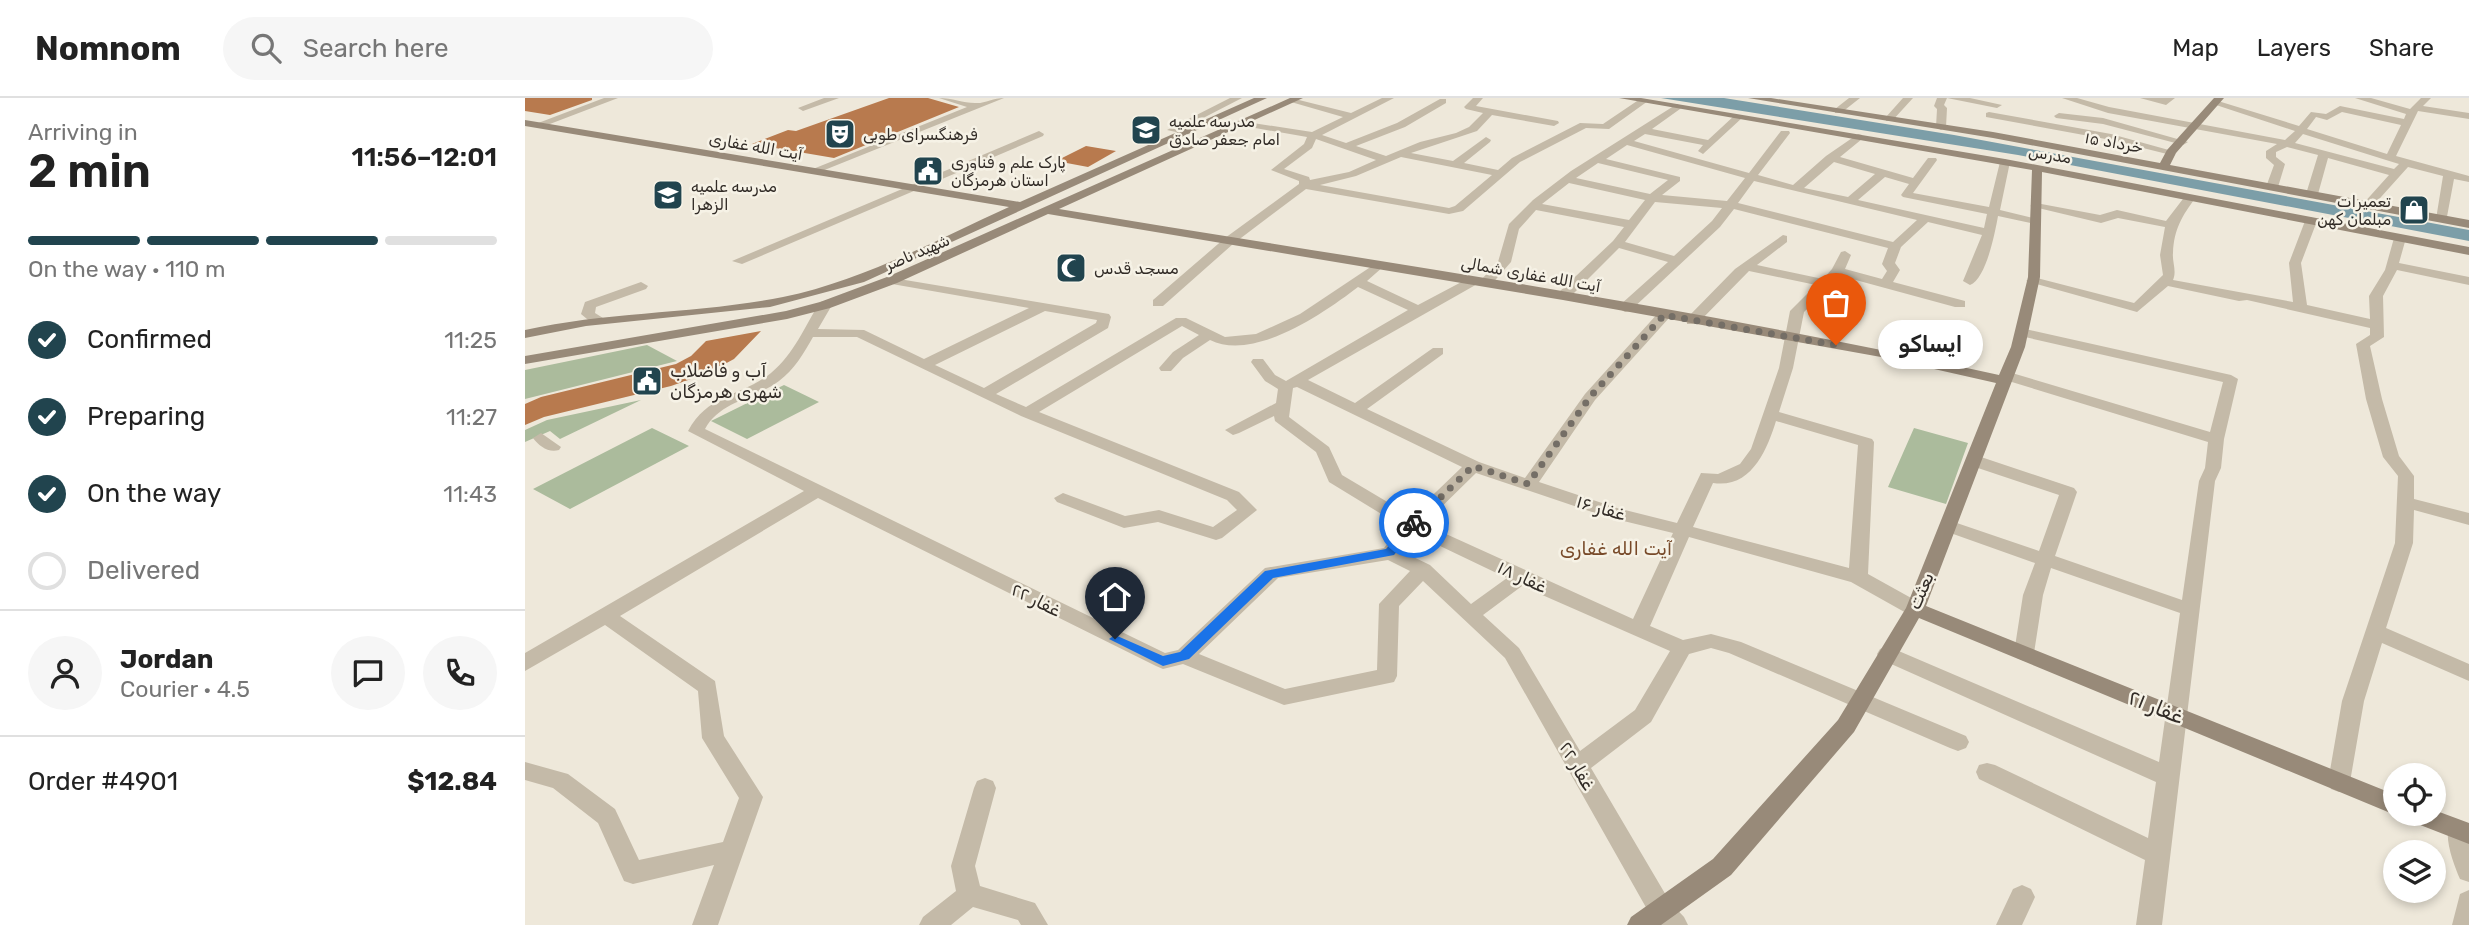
<!DOCTYPE html>
<html lang="en">
<head>
<meta charset="utf-8">
<style>
  :root { --surface:#fff; --page:#f6f6f6; --text:#222; --muted:#767676; --line:#e0e0e0; --accent:#21444e }
  body { margin:0; font-family:Rubik,"Noto Sans Arabic",sans-serif; background:var(--page); color:var(--text); height:100vh; display:flex; flex-direction:column; font-size:26px; white-space:nowrap }
  * { box-sizing:border-box; margin:0 }
  p { font-size:23px; color:var(--muted) }
  .icon { flex:none; width:38px; height:38px; fill:none; stroke:currentColor; stroke-width:2; stroke-linecap:round; stroke-linejoin:round }
  .map { position:relative; flex:1; overflow:hidden }
  .drawer { display:flex; flex-direction:column; background:var(--surface); width:525px }
  .drawer>* { flex:none }
  .fabs { position:absolute; left:1858px; top:665px; display:grid; gap:14px }
  .fabs a { display:grid; place-items:center; width:63px; height:63px; border-radius:50%; background:var(--surface); box-shadow:0 4px 10px #0003; font-size:35px }
  .pin { position:absolute; display:grid; place-items:center; width:60px; height:60px; color:#fff; margin:-72px -30px; border-radius:50% 50% 50% 0; rotate:-45deg; box-shadow:0 0 7px #0007 }
  .pin .icon { rotate:45deg }
  .courier { position:absolute; display:grid; place-items:center; width:70px; height:70px; margin:-35px; border:5px solid #1a73e8; border-radius:50%; background:#fff; color:#222; box-shadow:0 2px 9px #0007 }
  .bubble { position:absolute; height:49px; border-radius:24px; background:var(--surface); box-shadow:0 4px 10px #0003; font-size:23px; font-weight:600; line-height:49px; text-align:center }
  .overview em { font-style:normal; font-weight:600 }
  .overview div { display:flex; flex-direction:column-reverse }
  .overview { display:flex; align-items:center; justify-content:space-between; height:119px; padding:0 28px }
  h1 { font-size:46px; font-weight:600; line-height:52px }
  .bar { display:grid; grid-template-columns:repeat(4,1fr); gap:10px 7px; align-content:center; height:84px; padding:0 28px }
  .bar i { height:9px; border-radius:5px; background:var(--line) }
  .bar .active { background:var(--accent) }
  .bar p { grid-column:span 4 }
  .line { display:flex; align-items:center; gap:18px; padding:0 28px; border-top:2px solid var(--line) }
  .line div { flex:1 }
  .round { display:grid; place-items:center; flex:none; width:74px; height:74px; border-radius:37px; background:var(--page) }
  ol { padding:0 28px; list-style:none }
  li { display:flex; align-items:center; gap:21px; height:77px }
  li p { margin-inline-start:auto }
  li .icon { padding:7px; border-radius:50%; background:var(--accent); color:#fff; stroke-width:4 }
  li:last-child { color:var(--muted) }
  li i { width:38px; height:38px; border:4px solid var(--line); border-radius:50% }
  header { display:flex; align-items:center; gap:42px; box-sizing:border-box; height:98px; padding:0 35px; background:var(--surface); border-bottom:2px solid var(--line) }
  header strong { font-size:33px }
  nav { display:flex; gap:38px; margin-inline-start:auto; font-size:24px }
  .search { width:490px; height:63px; background:var(--page); display:flex; align-items:center; gap:18px; box-sizing:border-box; padding:0 24px; border-radius:38px; color:var(--muted); font-size:26px }
  main { display:flex; flex:1; min-height:0 }
  .map>svg:first-child { display:block }
</style>
</head>
<body>
<header>
<strong>Nomnom</strong>
<div class="search"><svg class="icon" aria-label="search" viewBox="0 0 24 24"><circle cx="10" cy="10" r="6"/><path d="M15 15l6 6"/></svg>Search here</div>
<nav><a>Map</a><a>Layers</a><a>Share</a></nav>
</header>
<main>
<section class="drawer">
<div class="overview"><div><h1>2 min</h1><p>Arriving in</p></div><em>11:56–12:01</em></div>
<div class="bar"><i class="active"></i><i class="active"></i><i class="active"></i><i></i><p>On the way · 110 m</p></div>
<ol>
<li><svg class="icon" aria-label="check" viewBox="0 0 24 24"><path d="M5 12l5 5 9-10"/></svg>Confirmed<p>11:25</p></li>
<li><svg class="icon" aria-label="check" viewBox="0 0 24 24"><path d="M5 12l5 5 9-10"/></svg>Preparing<p>11:27</p></li>
<li><svg class="icon" aria-label="check" viewBox="0 0 24 24"><path d="M5 12l5 5 9-10"/></svg>On the way<p>11:43</p></li>
<li><i></i>Delivered</li>
</ol>
<div class="line" style="height:126px"><a class="round"><svg class="icon" aria-label="person" viewBox="0 0 24 24"><circle cx="12" cy="8" r="4"/><path d="M4 21q1-7 8-7t8 7"/></svg></a><div><b>Jordan</b><p>Courier · 4.5</p></div><a class="round"><svg class="icon" aria-label="chat" viewBox="0 0 24 24"><path d="M4 5h16v11H9l-5 4z"/></svg></a><a class="round"><svg class="icon" aria-label="phone" viewBox="0 0 24 24"><path d="M5 4h4l2 5-3 2q2 4 5 5l2-3 5 2v4C11 20 4 13 5 4z"/></svg></a></div>
<div class="line" style="height:91px"><div>Order #4901</div><b>$12.84</b></div>
</section>
<div class="map">
<svg width="1944" height="827" viewBox="0 0 1944 827">
  <rect width="100%" height="100%" fill="#eee8da"/>
  <path fill="#abbb9c" d="M122,247L152,263L0,301V272Z
    M259,287L294,304L222,341L186,323Z
    M116,302L35,341L25,333L0,344V332L22,322Z
    M127,330L164,348L45,411L8,391Z
    M1389,330L1443,345L1421,406L1363,389Z"/>
  <path fill="#7c9ea8" d="M1136,0H1199L1429,37L1944,132V143L1493,57Z"/>
  <path fill="#b87a4e" d="M0,0H67V2L25,17L0,13Z
    M364,0H403L434,9L309,60L227,46L263,32L271,33Z
    M561,48L591,53L563,69L531,63Z
    M236,233L209,261L183,275L146,288L19,319L0,327V306L16,299L151,266L166,258L181,243Z"/>
  <g fill="none" stroke-linecap="round" stroke-linejoin="round">
    <path fill="#c4baa8" fill-rule="evenodd" d="M79,0H93L17,29L8,27Z
      M299,0H314L278,13L273,10Z
      M414,0C427,0 438,5 450,5C459,6 468,0 479,0L292,75L283,73L442,9Z
      M705,0H717L651,34L642,32Z
      M766,0L826,15L857,0H869L797,37L821,45L872,25L915,1H921V5L880,29L831,48L861,58L895,44L931,35L944,29L958,15L941,11L939,9L948,0H958L951,8L1033,23L1034,25L1029,28L967,17L952,33L886,55L928,63L961,39L966,42L965,44L939,65L973,72L987,60L1055,25L1078,26L1115,1L1123,3L1084,31L1061,30L995,64L938,113L924,116L781,91L708,146L638,208H628V202L700,140L774,86V83L746,72L779,46L782,39L719,28L715,27V23L787,34L818,19L766,4ZM791,41L851,62L824,74L785,82L784,79L759,71L787,50ZM876,59L967,77L930,108L924,110L795,87L831,78Z
      M1324,0H1335L1316,15H1310V11Z
      M1378,0H1388L1367,23H1361V19Z
      M1412,0H1445L1477,7L1472,10L1422,0L1419,7L1422,10L1421,29L1416,32L1411,29L1412,11L1409,8Z
      M1537,0H1552L1584,9L1760,42L1770,33L1685,5L1693,3L1774,28L1786,14L1801,16L1815,8L1879,21L1881,16L1830,0H1846L1885,11L1896,0H1906L1898,8L1944,15V21L1893,13L1871,58L1944,78V84L1929,81L1921,124L1911,121L1918,78L1883,69L1847,109L1843,110L1837,107L1864,77L1803,60L1793,96L1783,98L1781,96L1793,57L1762,49L1751,54V59L1760,66L1753,89L1747,92L1741,89L1749,67L1741,60V53L1752,46L1583,15ZM1817,14L1876,27L1862,56L1782,31L1791,19L1802,22ZM1778,36L1861,62L1874,66L1869,71L1770,45Z
      M1615,0H1650L1641,7Z
      M1152,6L1157,9L1155,11L1127,31L1183,42L1210,17L1218,19L1178,56L1173,53L1178,47L1120,36L1109,43L1224,75L1256,33H1264L1265,35L1233,77L1268,87L1301,58L1333,36L1337,37V41L1315,59L1388,80L1403,60H1411L1412,62L1388,95L1464,109L1475,64L1480,61L1485,64L1475,112L1516,122L1510,126L1473,118C1470,135 1461,181 1445,187L1438,183L1457,137L1403,124L1376,149L1370,165L1375,172L1368,184L1440,203V209H1430L1316,178L1279,214L1268,270L1254,314L1347,341L1349,344L1343,476L1397,506L1400,511L1397,516H1383L1326,484L1164,439L1125,528L1158,542L1186,536L1216,544L1441,638L1444,644L1441,650L1433,653L1425,650L1204,555L1186,550L1164,556L1126,624L1066,670L1145,804L1159,819L1163,827H1133L1127,820L980,560L898,483L874,508L872,578L869,584L759,607L658,566L638,571L631,568L293,400L95,518L190,583L199,638L238,699L193,827H167L189,767L108,786L99,783L73,725L28,690L0,682V664L43,676L90,711L114,762L198,744L214,700L177,640L173,593L80,527L0,573V555L279,393L163,333C184,295 216,299 246,275C269,256 280,228 295,204L300,203L307,207L293,231L339,232L399,261L504,210L367,186L362,185V179L584,216L586,219L583,230L471,296L501,309L651,220H661L700,239L731,236L775,216L853,164L859,168L842,183L893,207L944,180L955,183L973,164L984,126L1008,102L1046,73ZM1102,47L1220,80L1202,103L1137,97L1155,83V79L1081,61ZM1309,64L1350,76L1323,99L1279,90ZM1073,65L1143,82L1125,96L1051,80ZM1360,79L1384,86L1376,97L1378,99L1462,116L1459,130L1333,102ZM1229,83L1392,122L1368,144L1213,105ZM1044,85L1120,102L1104,122L1017,106ZM1130,104L1197,110L1187,123L1149,158L1100,144ZM1209,111L1363,150L1357,166L1362,173L1357,181L1320,171L1326,157L1320,153L1316,154L1307,171L1298,181L1232,167L1262,144V138L1258,137L1210,171L1162,220V226H1172L1224,173L1291,187L1265,213L1254,270L1226,351L1215,366L1193,376L1176,375L1152,425L1092,410L1014,384L1070,302L1144,220V214H1134L1060,296L1000,380L954,364L842,311L918,256V250H908L830,305L783,282L954,185L965,188L986,164L994,131L1011,112L1099,129L1088,143L1033,195V201H1043L1094,150L1143,164L1095,207L1093,210L1100,214L1105,213L1195,129ZM833,189L883,212L761,283L750,277L738,261H728L726,264L740,283L753,291L751,305L700,332L708,337L714,335L749,318L750,323L791,354L804,384L876,428L859,450L740,470L653,552L640,555L180,331C195,303 230,301 254,283C269,272 279,255 288,239H332L496,318L702,402L712,412L688,429L634,412L600,418L538,395L529,400L532,404L599,430L633,424L691,442L697,440L732,412L714,394L514,314L657,228L674,237L648,254L634,270L636,273H646L658,260L685,242C729,264 799,215 833,189ZM520,213L572,222L571,225L459,290L410,267ZM772,289L937,369L886,418L817,377L804,349L764,319L768,290ZM1251,323L1333,347L1324,470L1168,429L1188,385C1226,391 1242,352 1251,323ZM951,375L1082,419L1148,435L1108,521L899,426ZM890,436L982,480L946,506L905,467L876,453ZM863,462L885,473L854,506L852,572L760,591L674,556L753,480ZM997,488L1145,553L1110,612L1055,653L994,550L958,517Z
      M1464,14L1586,36L1651,54L1646,57L1586,42L1461,19V15Z
      M1534,15L1578,20L1663,44L1658,47L1578,26L1531,20L1529,18Z
      M514,33L519,36L518,38L217,166L207,163Z
      M1661,97L1671,99C1657,118 1649,131 1648,155C1647,164 1652,173 1648,182L1768,204L1764,165L1780,123L1786,119L1792,123L1776,165L1782,207L1845,221L1844,198L1860,172L1869,140L1875,136L1881,140L1874,165L1944,179V187L1872,172L1858,198L1859,239L1845,248L1857,301L1874,358L1889,378V401L1944,415V427L1889,412L1888,445L1861,530L1944,566V583L1857,545L1839,603L1825,684L1822,691L1814,694L1806,691L1803,684L1817,603L1870,445L1873,378L1858,359L1841,301L1831,246L1845,237V230L1722,202L1714,203L1643,188L1612,214L1501,183L1508,179L1609,205L1638,177L1635,157L1640,129L1593,120L1576,125L1505,108L1511,105L1575,117L1592,112L1641,123Z
      M116,184L123,188L121,191L71,209L70,215L78,220V226H68L56,216L60,204Z
      M1496,230L1706,277L1713,281L1699,341L1696,370L1690,383L1637,827H1611L1620,762L1454,681L1451,674L1454,667L1462,665L1470,667L1623,740L1631,684L1355,561L1352,556L1355,551L1362,548L1369,551L1634,664L1655,515L1526,470L1518,497L1509,555L1506,560L1499,563L1492,560L1489,555L1498,497L1510,465L1417,432L1414,428L1423,422L1514,453L1534,397L1444,367L1442,363L1444,359H1456L1549,390L1552,394L1530,458L1657,502L1674,383L1680,370L1683,344L1477,281L1475,278L1482,274L1487,275L1685,334L1698,284L1491,237V231Z
      M16,335L36,349L34,352C23,355 14,348 8,340Z
      M460,680L468,683L471,690L450,768L455,788L510,805L523,827H496L493,822L448,809L426,827H394L398,819L431,793L426,768L449,690L452,683Z
      M1933,722L1941,725L1944,730V784L1935,781C1929,767 1918,739 1925,725Z
      M1497,787L1506,791L1510,799L1497,827H1471L1488,791Z
      M1944,792V827H1927L1935,796Z"/>
    <path fill="#988a79" fill-rule="evenodd" d="M729,0H742L339,184L245,209L61,228L0,240V232C85,213 172,216 258,199C337,183 411,142 484,109L0,28V22L495,104Z
      M765,0H778L534,111C848,163 1164,208 1474,277L1486,249L1503,179L1507,72L1094,0H1116L1480,61L1944,149V157L1517,74L1515,179L1500,249L1401,508L1871,697V716H1874L1863,714L1394,520L1329,634L1206,777L1136,827H1102L1106,819L1188,761L1313,622L1381,510L1471,285L1356,259L1038,202L523,116L372,185L305,210L262,221L0,266V258L261,213L295,204L362,179Z
      M1223,0H1246L1468,34L1635,65L1642,52L1689,0H1699L1651,55L1645,67L1944,122V130L1468,40Z
      M1909,712L1944,725V746L1885,723L1881,716H1909Z"/>
  </g>
  <path fill="#1a73e8" d="M885,423L895,425L869,457L748,480L664,561L638,568L584,541L590,537L638,558L655,554L740,473L861,451Z"/>
  <g fill="none" stroke-linecap="round" stroke-linejoin="round">
    <path stroke="#746e66" stroke-width="7" stroke-dasharray="0 12.6" d="M889,425L948,368L1003,386L1065,299L1139,217L1311,247"/>
  </g>
  <defs>
    <g id="school-square" transform="scale(1.575)"><rect x="-9" y="-9" width="18" height="18" rx="4" fill="#21444e" stroke="#f6f2e6"/><path d="M0-5L7-2L0 1L-7-2ZM-4 1L0 2.5L4 1V4Q0 6-4 4Z" fill="#fff"/></g>
    <g id="theatre-square" transform="scale(1.575)"><rect x="-9" y="-9" width="18" height="18" rx="4" fill="#21444e" stroke="#f6f2e6"/><path d="M-5-5.5Q0-4 5-5.5V0Q5 5 0 6Q-5 5-5 0ZM-3.3-2.5H-1v1.5H-3.3ZM1-2.5H3.3v1.5H1ZM-2.8 1Q0 5.5 2.8 1Z" fill="#fff"/></g>
    <g id="civic-square" transform="scale(1.575)"><rect x="-9" y="-9" width="18" height="18" rx="4" fill="#21444e" stroke="#f6f2e6"/><path d="M-.6-6.5H3V-4.5H.6V-3L4-1V1h2V6H-6V1h2V-1L-.6-3ZM-1.2 2.5V6h2.4V2.5Z" fill="#fff"/></g>
    <g id="university-square" transform="scale(1.575)"><rect x="-9" y="-9" width="18" height="18" rx="4" fill="#21444e" stroke="#f6f2e6"/><path d="M0-5L7-2L0 1L-7-2ZM-4 1L0 2.5L4 1V4Q0 6-4 4Z" fill="#fff"/></g>
    <g id="shop-square" transform="scale(1.575)"><rect x="-9" y="-9" width="18" height="18" rx="4" fill="#21444e" stroke="#f6f2e6"/><path d="M-5-2.5h2.3a2.7 3.5 0 0 1 5.4 0H5L5.5 6h-11ZM-1.5-2.5h3a1.5 2.3 0 0 0-3 0Z" fill="#fff"/></g>
    <g id="mosque-square" transform="scale(1.575)"><rect x="-9" y="-9" width="18" height="18" rx="4" fill="#21444e" stroke="#f6f2e6"/><path d="M3.5-4.9A6 6 0 1 0 3.5 4.9A5 5 0 1 1 3.5-4.9Z" fill="#fff"/></g>
  </defs>
  <g fill-rule="evenodd">
    <use href="#school-square" x="621" y="32"/>
    <use href="#theatre-square" x="315" y="36"/>
    <use href="#civic-square" x="403" y="73"/>
    <use href="#university-square" x="143" y="97"/>
    <use href="#shop-square" x="1889" y="112"/>
    <use href="#mosque-square" x="546" y="170"/>
    <use href="#civic-square" x="122" y="283"/>
  </g>
  <g text-anchor="middle" stroke-width="5" stroke-linejoin="round" paint-order="stroke">
    <g font-size="16" fill="#322c27" stroke="#f6f2e6" text-anchor="start">
      <text x="644" y="29">مدرسه علمیه<tspan x="644" dy="18">امام جعفر صادق</tspan></text>
      <text x="338" y="42">فرهنگسرای طوبی</text>
      <text x="426" y="70">پارک علم و فناوری<tspan x="426" dy="18">استان هرمزگان</tspan></text>
      <text x="166" y="94">مدرسه علمیه<tspan x="166" dy="18">الزهرا</tspan></text>
      <text x="1866" y="109" text-anchor="end">تعمیرات<tspan x="1866" dy="18">مبلمان کهن</tspan></text>
      <text x="569" y="176">مسجد قدس</text>
    </g>
    <g font-size="16" fill="#322c27" stroke="#f6f2e6">
      <text transform="translate(1589 44) rotate(10)" y="6">۱۵ خرداد</text>
      <text transform="translate(231 48) rotate(10)" y="6">آیت الله غفاری</text>
      <text transform="translate(1525 56) rotate(10)" y="6">مدرس</text>
      <text transform="translate(392 154) rotate(-23)" y="6">شهید ناصر</text>
      <text transform="translate(1006 176) rotate(10)" y="6">آیت الله غفاری شمالی</text>
    </g>
    <g font-size="18" fill="#322c27" stroke="#f6f2e6" text-anchor="start">
      <text x="145" y="279">آب و فاضلاب<tspan x="145" dy="21">شهری هرمزگان</tspan></text>
    </g>
    <g font-size="18" fill="#322c27" stroke="#f6f2e6">
      <text transform="translate(1076 410) rotate(16)" y="6">غفار ۱۶</text>
      <text transform="translate(997 479) rotate(25)" y="6">غفار ۱۸</text>
      <text transform="translate(1396 493) rotate(-67)" y="6">بعثت</text>
      <text transform="translate(511 502) rotate(27)" y="6">غفار ۲۲</text>
      <text transform="translate(1052 668) rotate(60)" y="6">غفار ۲۲</text>
    </g>
    <g font-size="19" fill="#784a29" stroke="#f6f2e6">
      <text x="1091" y="457">آیت الله غفاری</text>
    </g>
    <g font-size="21" fill="#322c27" stroke="#f6f2e6">
      <text transform="translate(1631 609) rotate(22)" y="7">غفار ۲۱</text>
    </g>
  </g>
</svg>
<div class="fabs">
<a><svg class="icon" aria-label="locate" viewBox="0 0 24 24"><circle cx="12" cy="12" r="6"/><path d="M12 2v4M12 18v4M2 12h4M18 12h4"/></svg></a>
<a><svg class="icon" aria-label="layers" viewBox="0 0 24 24"><path d="M12 4l9 5-9 5-9-5zM3 14l9 5 9-5"/></svg></a>
</div>
<div class="pin" style="left:1311px;top:247px;background:#ea580c"><svg class="icon" aria-label="bag" viewBox="0 0 24 24"><path d="M5 8h14l-1 12H6zM9 8a3 3 0 0 1 6 0"/></svg></div>
<div class="pin" style="left:590px;top:541px;background:#1f2937"><svg class="icon" aria-label="home" viewBox="0 0 24 24"><path d="M3 11l9-7 9 7M6 9v11h12V9"/></svg></div>
<div class="courier" style="left:889px;top:425px"><svg class="icon" aria-label="bike" viewBox="0 0 24 24"><circle cx="6" cy="16" r="4"/><circle cx="18" cy="16" r="4"/><path d="M6 16l4-8h5l3 8M10 8l3 8H6M13 5h3"/></svg></div>
<div class="bubble" style="left:1353px;top:222px;width:105px">ایساکو</div>
</div>
</main>
</body>
</html>
